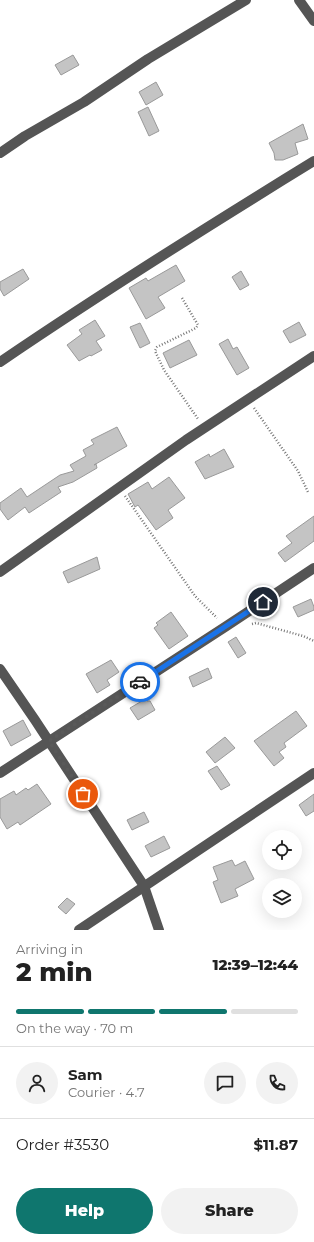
<!DOCTYPE html>
<html lang="en">
<head>
<meta charset="utf-8">
<style>
  :root { --surface:#fff; --page:#f2f2f2; --text:#222; --muted:#767676; --line:#e0e0e0; --accent:#0f766e }
  body { margin:0; font-family:Montserrat,sans-serif; background:var(--page); color:var(--text); height:100vh; display:flex; flex-direction:column; font-size:15px; white-space:nowrap }
  * { box-sizing:border-box; margin:0 }
  p { font-size:13px; color:var(--muted) }
  .icon { flex:none; width:22px; height:22px; fill:none; stroke:currentColor; stroke-width:2; stroke-linecap:round; stroke-linejoin:round }
  .map { position:relative; height:930px; overflow:hidden }
  .details { display:flex; flex-direction:column; background:var(--surface); flex:1 }
  .details>* { flex:none }
  .fabs { position:absolute; left:262px; top:830px; display:grid; gap:8px }
  .fabs a { display:grid; place-items:center; width:40px; height:40px; border-radius:50%; background:var(--surface); box-shadow:0 4px 16px #0002; font-size:20px }
  .pin { position:absolute; display:grid; place-items:center; width:34px; height:34px; color:#fff; margin:-17px; border:2px solid #fff; border-radius:50%; box-shadow:0 1px 4px #0007 }
  .courier { position:absolute; display:grid; place-items:center; width:40px; height:40px; margin:-20px; border:3px solid #1a73e8; border-radius:50%; background:#fff; color:#222; box-shadow:0 1px 5px #0007 }
  .overview em { font-style:normal; font-weight:800 }
  .overview div { display:flex; flex-direction:column-reverse }
  .overview { display:flex; align-items:center; justify-content:space-between; height:68px; padding:0 16px }
  h1 { font-size:26px; font-weight:800; line-height:30px }
  .bar { display:grid; grid-template-columns:repeat(4,1fr); gap:6px 4px; align-content:center; height:48px; padding:0 16px }
  .bar i { height:5px; border-radius:3px; background:var(--line) }
  .bar .selected { background:var(--accent) }
  .bar p { grid-column:span 4 }
  .line { display:flex; align-items:center; gap:10px; padding:0 16px; border-top:1px solid var(--line) }
  .line div { flex:1 }
  .round { display:grid; place-items:center; flex:none; width:42px; height:42px; border-radius:21px; background:var(--page) }
  .button { display:flex; gap:8px; margin-top:auto; padding:8px 16px }
  .button a { flex:1; height:46px; border-radius:24px; background:var(--accent); color:#fff; font-size:16px; font-weight:800; line-height:46px; text-align:center }
  .button a+a { background:var(--page); color:var(--text) }
  .map>svg:first-child { display:block }
</style>
</head>
<body>
<div class="map">
<svg width="314" height="930" viewBox="0 0 314 930">
  <rect width="100%" height="100%" fill="#fff"/>
  <path fill="#c4c4c4" stroke="#999" d="M73,55L79,65L61,75L55,65Z
    M156,82L163,95L146,105L139,92Z
    M148,107L159,131L149,136L138,112Z
    M303,124L308,139L295,143L298,154L283,160H275L274,153L269,143Z
    M176,265L185,281L158,297L165,308L146,319L129,288L146,278L148,281Z
    M23,269L29,279L4,296L0,289V282Z
    M241,271L249,285L240,290L232,277Z
    M95,320L105,336L96,341L102,350L91,356L90,355L79,361L67,345L82,334L79,330Z
    M299,322L306,335L290,343L283,331Z
    M140,323L150,343L140,348L130,327Z
    M228,339L233,349L237,347L249,368L237,375L219,344Z
    M189,340L197,355L170,368L163,353Z
    M117,427L127,446L94,465L96,464L97,468L73,482L58,487L61,492L29,513L25,507L8,520L0,509V503L21,488L27,497L60,475L74,471L70,465L86,456L83,450L94,444L91,440Z
    M224,449L234,467L205,479L195,462L209,454L210,457Z
    M169,477L185,498L168,510L173,518L156,530L138,505L135,507L128,494L148,482L152,489Z
    M314,516V541L285,562L278,553L292,543L286,536Z
    M97,557L100,569L68,583L63,572Z
    M311,599L314,607V610L298,617L293,607Z
    M171,612L188,636L169,649L154,628L158,625L156,623Z
    M236,637L246,653L238,658L228,642Z
    M111,660L119,672L107,680L110,685L97,693L86,674Z
    M208,668L212,678L193,687L189,677Z
    M147,698V701H150L155,710L138,720L130,708Z
    M296,711L307,726L284,743L286,747L279,752L284,758L274,766L254,741Z
    M23,720L31,735L11,746L3,731Z
    M225,737L235,748L215,763L206,752Z
    M217,766L230,785L221,790L208,771Z
    M37,784L51,804L20,825L18,822L7,829L0,817V799L14,791L16,795L26,788L28,790Z
    M314,794V811L306,816L299,805Z
    M144,812L149,822L132,830L127,820Z
    M164,836L170,848L151,857L145,846Z
    M232,860L235,866L245,861L254,879L235,889L238,896L221,903L213,882L218,880L213,867Z
    M67,898L75,904L66,914L58,907Z"/>
  <g fill="none" stroke-linecap="round" stroke-linejoin="round">
    <path stroke="#777" stroke-width="2.5" stroke-dasharray="1 2" stroke-linecap="butt" d="M182,298L198,325L196,328L157,347L155,351L164,370L198,419
      M254,408L298,471L308,492
      M125,496L195,596L217,618
      M252,624L256,623L303,636L314,641"/>
    <path stroke="#555" stroke-width="10" d="M299,0L314,21
      M0,153L25,136L84,102L148,59L246,0
      M0,362C103,292 208,226 314,161
      M0,572L186,440L314,356
      M0,669L35,720L144,886L159,930
      M0,773L225,627L314,568
      M79,930L314,773"/>
  </g>
  <g fill="none" stroke-linecap="round" stroke-linejoin="round">
    <path stroke="#595959" stroke-width="4" stroke-dasharray="0 7.2" d="M83,794L49,741L140,682"/>
    <path stroke="#1a73e8" stroke-width="5" d="M140,682L263,602"/>
  </g>
</svg>
<div class="fabs">
<a><svg class="icon" aria-label="locate" viewBox="0 0 24 24"><circle cx="12" cy="12" r="6"/><path d="M12 2v4M12 18v4M2 12h4M18 12h4"/></svg></a>
<a><svg class="icon" aria-label="layers" viewBox="0 0 24 24"><path d="M12 4l9 5-9 5-9-5zM3 14l9 5 9-5"/></svg></a>
</div>
<div class="pin" style="left:83px;top:794px;background:#ea580c"><svg class="icon" aria-label="bag" viewBox="0 0 24 24"><path d="M5 8h14l-1 12H6zM9 8a3 3 0 0 1 6 0"/></svg></div>
<div class="pin" style="left:263px;top:602px;background:#1f2937"><svg class="icon" aria-label="home" viewBox="0 0 24 24"><path d="M3 11l9-7 9 7M6 9v11h12V9"/></svg></div>
<div class="courier" style="left:140px;top:682px"><svg class="icon" aria-label="car" viewBox="0 0 24 24"><path d="M5 17H2v-5l4-1 3-4h7l3 4 3 1v5h-3M9 17h6M6 11h13"/><circle cx="7" cy="17" r="2"/><circle cx="17" cy="17" r="2"/></svg></div>
</div>
<section class="details">
<div class="overview"><div><h1>2 min</h1><p>Arriving in</p></div><em>12:39–12:44</em></div>
<div class="bar"><i class="selected"></i><i class="selected"></i><i class="selected"></i><i></i><p>On the way · 70 m</p></div>
<div class="line" style="height:72px"><a class="round"><svg class="icon" aria-label="person" viewBox="0 0 24 24"><circle cx="12" cy="8" r="4"/><path d="M4 21q1-7 8-7t8 7"/></svg></a><div><b>Sam</b><p>Courier · 4.7</p></div><a class="round"><svg class="icon" aria-label="chat" viewBox="0 0 24 24"><path d="M4 5h16v11H9l-5 4z"/></svg></a><a class="round"><svg class="icon" aria-label="phone" viewBox="0 0 24 24"><path d="M5 4h4l2 5-3 2q2 4 5 5l2-3 5 2v4C11 20 4 13 5 4z"/></svg></a></div>
<div class="line" style="height:52px"><div>Order #3530</div><b>$11.87</b></div>
<div class="button"><a>Help</a><a>Share</a></div>
</section>
</body>
</html>
